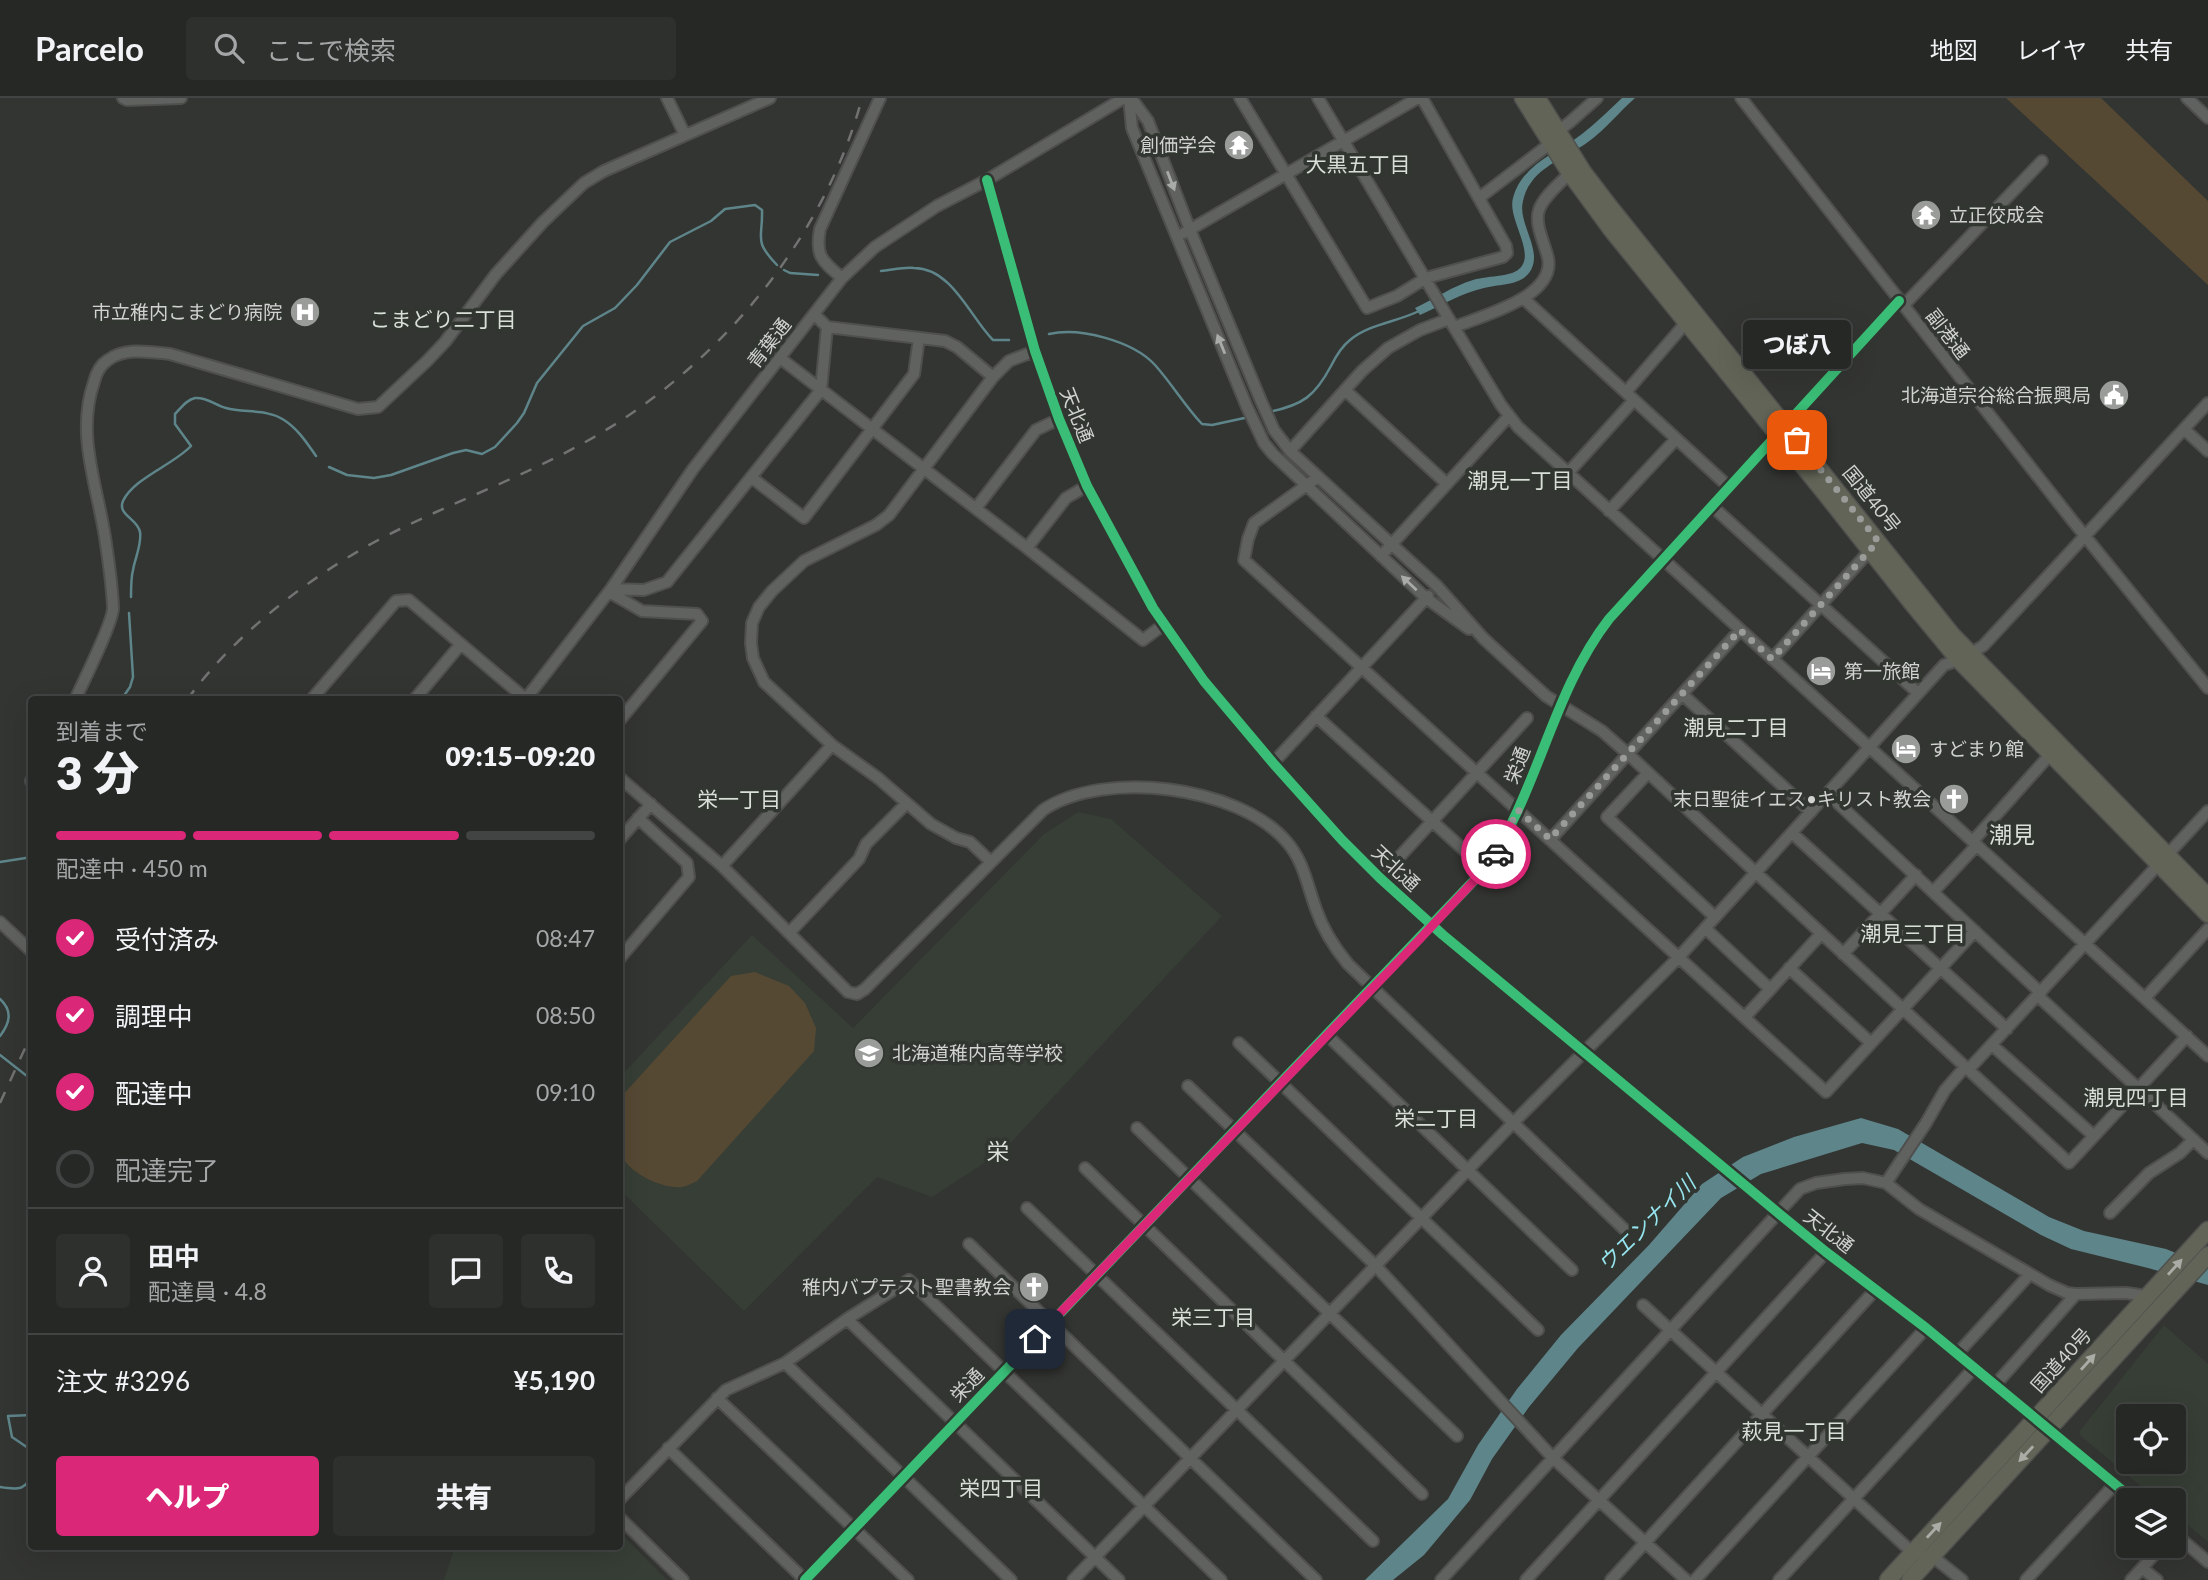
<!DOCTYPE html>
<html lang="ja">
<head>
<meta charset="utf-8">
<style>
  :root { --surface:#262826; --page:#2e302e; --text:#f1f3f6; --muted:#a4a6a7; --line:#424443; --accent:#db2777 }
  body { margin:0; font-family:Lato,"Noto Sans JP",sans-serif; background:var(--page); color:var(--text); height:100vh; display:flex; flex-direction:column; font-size:26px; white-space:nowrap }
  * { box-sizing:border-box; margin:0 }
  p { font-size:23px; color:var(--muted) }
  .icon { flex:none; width:38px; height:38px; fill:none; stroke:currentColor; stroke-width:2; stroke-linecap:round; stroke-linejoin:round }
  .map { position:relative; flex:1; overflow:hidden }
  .drawer { position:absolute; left:28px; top:598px; width:595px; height:854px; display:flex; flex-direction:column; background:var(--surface); border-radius:7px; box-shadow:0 7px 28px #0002,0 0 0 2px var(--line) }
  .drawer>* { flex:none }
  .fabs { position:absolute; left:2116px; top:1306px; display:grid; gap:14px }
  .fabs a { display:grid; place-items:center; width:70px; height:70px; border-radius:7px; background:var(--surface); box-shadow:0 7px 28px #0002,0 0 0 2px var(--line); font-size:35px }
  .pin { position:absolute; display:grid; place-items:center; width:60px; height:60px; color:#fff; margin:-30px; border-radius:14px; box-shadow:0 4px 10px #0006 }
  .courier { position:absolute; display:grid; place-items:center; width:70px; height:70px; margin:-35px; border:5px solid #db2777; border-radius:50%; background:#fff; color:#222; box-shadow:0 2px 9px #0007 }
  .bubble { position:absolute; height:49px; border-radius:7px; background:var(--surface); box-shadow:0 7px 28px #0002,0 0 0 2px var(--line); font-size:23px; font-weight:800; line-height:49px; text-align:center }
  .summary em { font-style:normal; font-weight:800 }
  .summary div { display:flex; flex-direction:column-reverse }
  .summary { display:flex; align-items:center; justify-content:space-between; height:119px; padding:0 28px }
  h1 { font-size:46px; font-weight:800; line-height:52px }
  .bar { display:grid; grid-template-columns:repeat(4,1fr); gap:10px 7px; align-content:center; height:84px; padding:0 28px }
  .bar i { height:9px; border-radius:5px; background:var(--line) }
  .bar .on { background:var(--accent) }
  .bar p { grid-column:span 4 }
  .line { display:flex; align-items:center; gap:18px; padding:0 28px; border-top:2px solid var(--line) }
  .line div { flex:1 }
  .round { display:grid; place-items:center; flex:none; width:74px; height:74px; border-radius:7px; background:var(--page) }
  ol { padding:0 28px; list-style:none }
  li { display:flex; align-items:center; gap:21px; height:77px }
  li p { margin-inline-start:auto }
  li .icon { padding:7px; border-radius:50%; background:var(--accent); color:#fff; stroke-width:4 }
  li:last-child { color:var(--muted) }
  li i { width:38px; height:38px; border:4px solid var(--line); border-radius:50% }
  .cta { display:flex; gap:14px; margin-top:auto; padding:14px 28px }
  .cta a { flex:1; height:80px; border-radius:7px; background:var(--accent); color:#fff; font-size:28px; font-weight:800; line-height:80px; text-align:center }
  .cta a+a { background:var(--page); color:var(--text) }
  header { display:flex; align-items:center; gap:42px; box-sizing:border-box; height:98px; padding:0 35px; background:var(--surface); border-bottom:2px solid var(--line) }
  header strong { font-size:33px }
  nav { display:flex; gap:38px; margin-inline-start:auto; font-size:24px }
  .search { width:490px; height:63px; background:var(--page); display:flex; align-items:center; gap:18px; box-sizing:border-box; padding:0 24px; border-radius:7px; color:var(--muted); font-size:26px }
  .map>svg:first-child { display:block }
</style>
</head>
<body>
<header>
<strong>Parcelo</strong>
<div class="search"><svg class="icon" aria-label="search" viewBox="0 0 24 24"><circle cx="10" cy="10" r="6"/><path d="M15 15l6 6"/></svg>ここで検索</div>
<nav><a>地図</a><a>レイヤ</a><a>共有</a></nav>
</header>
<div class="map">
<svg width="2208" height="1482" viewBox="0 0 2208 1482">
  <rect width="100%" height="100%" fill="#333532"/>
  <path fill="#363e35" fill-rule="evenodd" d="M1078,714L1111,721L1222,818L1003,1053L932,1099L877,1079L744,1213L620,1092V979L752,837L853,930L1044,736Z
    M2164,1227L2208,1266V1444L2174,1415V1402H2157L2081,1338L2079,1334ZM2128,1318H2174V1363H2128Z
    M620,1435L667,1482H444L455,1449H620Z"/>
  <path fill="#564934" d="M2006,0H2101L2208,103V187Z
    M755,874L789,888L805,905L816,930L814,953L697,1083C692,1085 687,1088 682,1089C662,1091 628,1075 621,1056C616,1044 619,1014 620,1000L731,878Z"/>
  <path fill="#5e858a" d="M1622,0H1635C1619,14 1605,32 1588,44C1563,62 1530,70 1523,103C1517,126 1545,154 1529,175C1519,188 1498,186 1484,190C1462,195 1440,208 1420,217L1415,210C1434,201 1453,188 1473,182C1485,178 1511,179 1519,171C1537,156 1507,121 1513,100C1522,66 1557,55 1582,36C1596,25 1609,12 1622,0Z
    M1861,1020L1898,1031L2049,1119L2084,1133L2166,1151L2208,1168V1187L2148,1170L2071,1151L2041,1137L1894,1052L1862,1045L1761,1076L1721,1100L1578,1250L1529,1309L1492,1361L1470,1402L1424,1457L1393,1482H1365L1448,1401L1478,1347L1517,1291L1561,1237L1649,1147L1702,1086L1743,1059L1794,1039Z"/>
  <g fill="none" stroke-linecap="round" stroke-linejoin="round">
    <path stroke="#5e858a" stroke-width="2.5" d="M784,172L790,175L818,177
      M881,173C892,172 903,169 914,170C952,170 970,219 993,242H1009
      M1049,236C1080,229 1133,243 1155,267C1172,286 1185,308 1202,326L1212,327L1249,319
      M1269,314C1303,307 1315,298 1331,268C1336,258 1341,249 1350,242C1369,226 1397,224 1419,213
      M329,369L347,377L374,380L391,377L453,355L466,352L482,356L495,349L517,325L524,315L537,285L583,228L615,210L637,187L670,144L711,123L725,111L755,107L762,112C763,141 753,142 777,167
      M131,499C131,490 131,480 133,472C135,460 142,446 140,434C138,421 117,417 123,403C134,380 173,367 191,348L175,326V316C181,310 186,302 195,300C207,299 215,307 226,310C244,315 268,311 284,322C298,331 307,345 316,358
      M121,602L130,589L133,579L129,515
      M0,764L32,759
      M0,901C13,913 10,925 0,938
      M0,957L32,982
      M32,1317L8,1318L12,1339L31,1352L32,1359
      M0,1389C18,1392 28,1393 32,1372"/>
    <g stroke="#4f504e" stroke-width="14">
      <path id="minor" d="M123,0L127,2L181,0
        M667,0L685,37
        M1129,0L1132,30L1247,309L1264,345L1273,356L1426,500L1469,531
        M1131,0L1148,23L1190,132L1261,303L1274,332L1290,353L1437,488L1483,540L1546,598L1602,633L1628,656L2069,1065L2187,938
        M1240,0L1367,210L1397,198L1426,180L1503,159L1507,155L1506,148L1422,0
        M1318,0L1449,221L1501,307L1518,329L2208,958
        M1741,0L2072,422L2208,590
        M2187,0L2208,20
        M1553,37L1570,24L1597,0
        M987,82L1035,253L1059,321L1087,388L1153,510L1204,583L1273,665L1342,742L1380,780L1443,837L1777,1114L1826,1154L1926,1230L2134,1402
        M1479,100L1551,45
        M1184,135L1418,0
        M842,180C822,163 815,158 820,131L880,0
        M1524,201L1729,389
        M1903,208L2042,63
        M827,229L945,243L957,249L993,279L889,417L876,427L804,463L772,493L759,509L752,525L751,545L753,560L764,584L832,647L878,680L931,726L956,740L970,744L991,764
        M1454,229C1482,218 1556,199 1548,160C1545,146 1534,126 1539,112C1543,99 1560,85 1570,75
        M780,260L1027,450L1143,542L1163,527
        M993,279L1009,263L1035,253
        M1345,292L1447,386
        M1626,294L1690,220
        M2184,331L2208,353
        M1290,353L1362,273L1388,250L1420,232L1449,221
        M1568,375L1634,302
        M751,379L804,420L914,276L919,240
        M1318,379L1254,425L1248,441L1244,462L1826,994L1975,833
        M1712,408L1918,595
        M976,410L1036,332L1059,321
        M1609,413L1676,341
        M1027,450L1066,400L1087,388
        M1381,458L1509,318
        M611,491L644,492L667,484L821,292L827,229L814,216
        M609,494L642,513L697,516L702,523L620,622
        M1772,561L1873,449
        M1682,596L1811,714
        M75,602C82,586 114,523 113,509C112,488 109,466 106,446C99,392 75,338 94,284C96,276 100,267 108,262C125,249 150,254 170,256L358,311L378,309L427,263L445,244L496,176L543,124L584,85L604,73L770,0
        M311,602L396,503L409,502L527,602
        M414,602L461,546
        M525,602L611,491L693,371L842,180L875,149L937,108L987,82L1124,0
        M1316,618L1485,771
        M1273,665L1428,498
        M1648,675L1607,719L1715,819
        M620,680L722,768L848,894L857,896L865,891L1043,712C1104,671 1238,688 1286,743C1304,763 1307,787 1316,811C1323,832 1334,849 1348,866L1624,1131
        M31,683H32
        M1828,696L2041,895
        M1792,735L2007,931
        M620,741L651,706
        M1551,741L1740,532
        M1973,743L2055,651
        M722,768L832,647
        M1380,780L1527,620
        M1933,794L1977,747
        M0,824L32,854
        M1705,830L1770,891
        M789,835L859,761L866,746L906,706
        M1843,856L1916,777
        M620,860L689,779L687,765L638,720
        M1789,870L1871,945
        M2038,898L2208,1055
        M2145,900L2208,831
        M1745,919L1821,836
        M1327,937L1572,1172
        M1239,945L1538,1232
        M1992,947L2094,1038
        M1968,972L2208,713
        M1188,988L1375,1167L1553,1360L1686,1482
        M1137,1030L1457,1338
        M1085,1070L1422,1396
        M1886,1085L1926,1025L1945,992L1965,969
        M1027,1110L1373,1443
        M2110,1115L2149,1075L2180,1055L2193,1042
        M969,1146L1316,1482
        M1643,1207L1913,1455L1932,1458L1962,1482
        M847,1221L1119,1482
        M1957,1256L2030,1176
        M785,1265L1011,1482
        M1995,1287L2076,1196
        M717,1300L908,1482
        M668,1350L805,1482
        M620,1401L726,1292L785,1265L847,1221L909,1182L1221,1482
        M620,1420L683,1482
        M2174,1435L2208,1464
        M2142,1470L2157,1482
        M805,1482L1485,771C1539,693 1551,596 1609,521L1899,203
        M1073,1482L1513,1025L1679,859L1944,567L1959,562L1983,548L2208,305
        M1441,1482L1800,1091L1816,1085L1845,1081L1863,1080L1886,1085L1919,1111L2049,1187L2067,1195L2076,1196L2126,1195L2147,1198
        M1526,1482L1826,1154
        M1611,1482L1876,1191
        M1695,1482L1926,1230
        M1779,1482L1974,1270
        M2026,1482L2115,1386
        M2131,1482L2163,1447"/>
    </g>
    <g stroke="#4f504e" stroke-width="19">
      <path id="highway" d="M1523,0L1570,75L1611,131L1825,395L1912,505L1959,562L2208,816
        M1537,0L1583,74L1609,108L1952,537L2208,799
        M1888,1482L2208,1132
        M1910,1482L2208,1157"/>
    </g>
    <use href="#minor" stroke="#606260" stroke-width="10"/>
    <use href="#highway" stroke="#626457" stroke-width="16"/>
    <path stroke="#717271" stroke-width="2.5" stroke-dasharray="12 12" stroke-linecap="butt" d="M187,602C237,532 323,468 400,431C459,402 521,379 578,348C711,277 823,146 862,0
      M0,1005L32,935"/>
    <g stroke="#323631" stroke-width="15">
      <path id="cycleway" d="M987,82L1035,253L1059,321L1087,388L1153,510L1204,583L1273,665L1342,742L1380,780L1443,837L1777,1114L1826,1154L1926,1230L2134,1402
        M805,1482L1485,771C1539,693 1551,596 1609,521L1899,203"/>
    </g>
    <use href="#cycleway" stroke="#3abd76" stroke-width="10"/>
  </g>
  <defs><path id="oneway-solid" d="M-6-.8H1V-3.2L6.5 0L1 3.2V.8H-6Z" transform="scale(1.75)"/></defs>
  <g fill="#a9aba9">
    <use href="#oneway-solid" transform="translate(1171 83) rotate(69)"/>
    <use href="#oneway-solid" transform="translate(1221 246) rotate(-112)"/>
    <use href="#oneway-solid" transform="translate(1409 485) rotate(-137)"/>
  </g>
  <g fill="#aaaca6">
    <use href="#oneway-solid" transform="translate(2175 1169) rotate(-48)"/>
    <use href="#oneway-solid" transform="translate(2088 1264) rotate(-48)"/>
    <use href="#oneway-solid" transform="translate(2026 1356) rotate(133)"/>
    <use href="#oneway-solid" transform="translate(1934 1432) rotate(-47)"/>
  </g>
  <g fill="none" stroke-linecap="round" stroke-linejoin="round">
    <path stroke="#999c99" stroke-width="7" stroke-dasharray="0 12.6" d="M1496,756L1518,712L1550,741L1740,532L1772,561L1878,443L1797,342"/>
    <path stroke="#db2777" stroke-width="9" d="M1035,1241L1418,843L1485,771L1496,756"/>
  </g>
  <defs>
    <g id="temple-disc" transform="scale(1.575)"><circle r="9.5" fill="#999c99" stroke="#323631"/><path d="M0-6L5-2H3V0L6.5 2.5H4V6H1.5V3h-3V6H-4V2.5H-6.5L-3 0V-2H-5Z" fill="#fff"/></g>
    <g id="hospital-disc" transform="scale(1.575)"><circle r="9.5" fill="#999c99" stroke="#323631"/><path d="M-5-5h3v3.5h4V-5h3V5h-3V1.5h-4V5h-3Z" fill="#fff"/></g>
    <g id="civic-disc" transform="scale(1.575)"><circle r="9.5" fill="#999c99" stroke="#323631"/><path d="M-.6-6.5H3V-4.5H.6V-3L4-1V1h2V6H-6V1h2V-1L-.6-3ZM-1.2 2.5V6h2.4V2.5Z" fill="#fff"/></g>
    <g id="hotel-disc" transform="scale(1.575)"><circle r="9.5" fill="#999c99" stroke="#323631"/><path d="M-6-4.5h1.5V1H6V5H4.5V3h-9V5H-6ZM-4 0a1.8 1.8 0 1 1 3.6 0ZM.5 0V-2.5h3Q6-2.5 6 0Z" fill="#fff"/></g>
    <g id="church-disc" transform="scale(1.575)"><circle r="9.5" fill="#999c99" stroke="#323631"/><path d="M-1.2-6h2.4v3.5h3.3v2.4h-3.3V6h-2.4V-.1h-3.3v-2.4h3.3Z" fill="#fff"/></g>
    <g id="school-disc" transform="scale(1.575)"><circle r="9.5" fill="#999c99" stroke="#323631"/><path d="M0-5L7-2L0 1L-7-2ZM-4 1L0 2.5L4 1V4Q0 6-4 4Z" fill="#fff"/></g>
  </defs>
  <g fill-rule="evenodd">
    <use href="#temple-disc" x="1239" y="47"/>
    <use href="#temple-disc" x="1926" y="117"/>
    <use href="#hospital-disc" x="305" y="214"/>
    <use href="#civic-disc" x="2114" y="297"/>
    <use href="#hotel-disc" x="1821" y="573"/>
    <use href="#hotel-disc" x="1906" y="651"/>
    <use href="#church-disc" x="1954" y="701"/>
    <use href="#school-disc" x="869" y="955"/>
    <use href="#church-disc" x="1034" y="1189"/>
  </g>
  <g text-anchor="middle" stroke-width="7" stroke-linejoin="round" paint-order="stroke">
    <g font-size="19" fill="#d0d3d0" stroke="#323631" text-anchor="end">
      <text x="1216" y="54">創価学会</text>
      <text x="1949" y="124" text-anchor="start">立正佼成会</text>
      <text x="282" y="221">市立稚内こまどり病院</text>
      <text x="2091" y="304">北海道宗谷総合振興局</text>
      <text x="1844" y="580" text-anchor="start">第一旅館</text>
      <text x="1929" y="658" text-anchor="start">すどまり館</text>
      <text x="1931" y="708">末日聖徒イエス•キリスト教会</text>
      <text x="892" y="962" text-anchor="start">北海道稚内高等学校</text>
      <text x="1011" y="1196">稚内バプテスト聖書教会</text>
    </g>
    <g font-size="19" fill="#d0d3d0" stroke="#323631">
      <text transform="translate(1948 236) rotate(52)" y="7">副港通</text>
      <text transform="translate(769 245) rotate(-52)" y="7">青葉通</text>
      <text transform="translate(1077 317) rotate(68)" y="7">天北通</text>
      <text transform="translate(1872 401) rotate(51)" y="7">国道40号</text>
      <text transform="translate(1517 667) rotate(-69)" y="7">栄通</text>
      <text transform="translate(1396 770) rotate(43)" y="7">天北通</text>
      <text transform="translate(1829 1133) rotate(38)" y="7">天北通</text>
      <text transform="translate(2061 1262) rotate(-48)" y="7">国道40号</text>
      <text transform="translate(967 1287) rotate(-46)" y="7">栄通</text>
    </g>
    <g font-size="21" fill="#d9dfd9" stroke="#323631">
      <text x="1358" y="74">大黒五丁目</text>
      <text x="443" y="229">こまどり二丁目</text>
      <text x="1520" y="390">潮見一丁目</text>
      <text x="1736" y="637">潮見二丁目</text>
      <text x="739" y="709">栄一丁目</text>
      <text x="1913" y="843">潮見三丁目</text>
      <text x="2136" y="1007">潮見四丁目</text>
      <text x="1436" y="1028">栄二丁目</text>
      <text x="1213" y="1227">栄三丁目</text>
      <text x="1794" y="1341">萩見一丁目</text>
      <text x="1001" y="1398">栄四丁目</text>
    </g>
    <g font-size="21" font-style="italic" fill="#97e5f0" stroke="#323631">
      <text transform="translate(1647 1126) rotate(-44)" y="7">ウエンナイ川</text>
    </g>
    <g font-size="23" fill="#d9dfd9" stroke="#323631">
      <text x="2012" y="745">潮見</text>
      <text x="998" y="1062">栄</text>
    </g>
  </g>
</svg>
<div class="fabs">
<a><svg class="icon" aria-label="locate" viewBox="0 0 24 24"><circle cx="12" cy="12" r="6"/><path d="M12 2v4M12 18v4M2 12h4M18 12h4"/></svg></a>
<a><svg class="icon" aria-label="layers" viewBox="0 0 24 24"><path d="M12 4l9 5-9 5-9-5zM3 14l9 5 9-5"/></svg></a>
</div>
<div class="pin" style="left:1797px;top:342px;background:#ea580c"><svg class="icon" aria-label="bag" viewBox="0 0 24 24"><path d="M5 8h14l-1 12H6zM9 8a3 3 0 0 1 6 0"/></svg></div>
<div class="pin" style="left:1035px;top:1241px;background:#1f2937"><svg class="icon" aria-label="home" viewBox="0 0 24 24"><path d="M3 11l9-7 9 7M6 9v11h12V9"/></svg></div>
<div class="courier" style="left:1496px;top:756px"><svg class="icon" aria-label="car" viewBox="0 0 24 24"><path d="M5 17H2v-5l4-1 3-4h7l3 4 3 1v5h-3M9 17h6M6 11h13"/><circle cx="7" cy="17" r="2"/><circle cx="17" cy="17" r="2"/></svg></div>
<div class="bubble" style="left:1743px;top:222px;width:108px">つぼ八</div>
<section class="drawer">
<div class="summary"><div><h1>3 分</h1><p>到着まで</p></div><em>09:15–09:20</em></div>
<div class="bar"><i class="on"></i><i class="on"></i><i class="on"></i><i></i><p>配達中 · 450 m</p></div>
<ol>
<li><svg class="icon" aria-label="check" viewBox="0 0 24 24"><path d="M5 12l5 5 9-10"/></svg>受付済み<p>08:47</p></li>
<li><svg class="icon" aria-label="check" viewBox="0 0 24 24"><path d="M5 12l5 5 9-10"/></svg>調理中<p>08:50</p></li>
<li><svg class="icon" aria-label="check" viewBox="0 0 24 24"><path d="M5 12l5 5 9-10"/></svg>配達中<p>09:10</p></li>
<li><i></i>配達完了</li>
</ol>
<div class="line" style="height:126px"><a class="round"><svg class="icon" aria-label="person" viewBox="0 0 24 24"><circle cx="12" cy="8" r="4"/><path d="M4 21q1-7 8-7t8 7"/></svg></a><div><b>田中</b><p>配達員 · 4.8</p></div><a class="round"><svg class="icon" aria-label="chat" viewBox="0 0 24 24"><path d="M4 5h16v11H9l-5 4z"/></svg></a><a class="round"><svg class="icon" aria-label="phone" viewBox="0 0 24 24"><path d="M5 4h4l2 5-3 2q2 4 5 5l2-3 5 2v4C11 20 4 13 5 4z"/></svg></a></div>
<div class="line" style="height:91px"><div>注文 #3296</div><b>¥5,190</b></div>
<div class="cta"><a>ヘルプ</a><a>共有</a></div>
</section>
</div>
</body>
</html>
